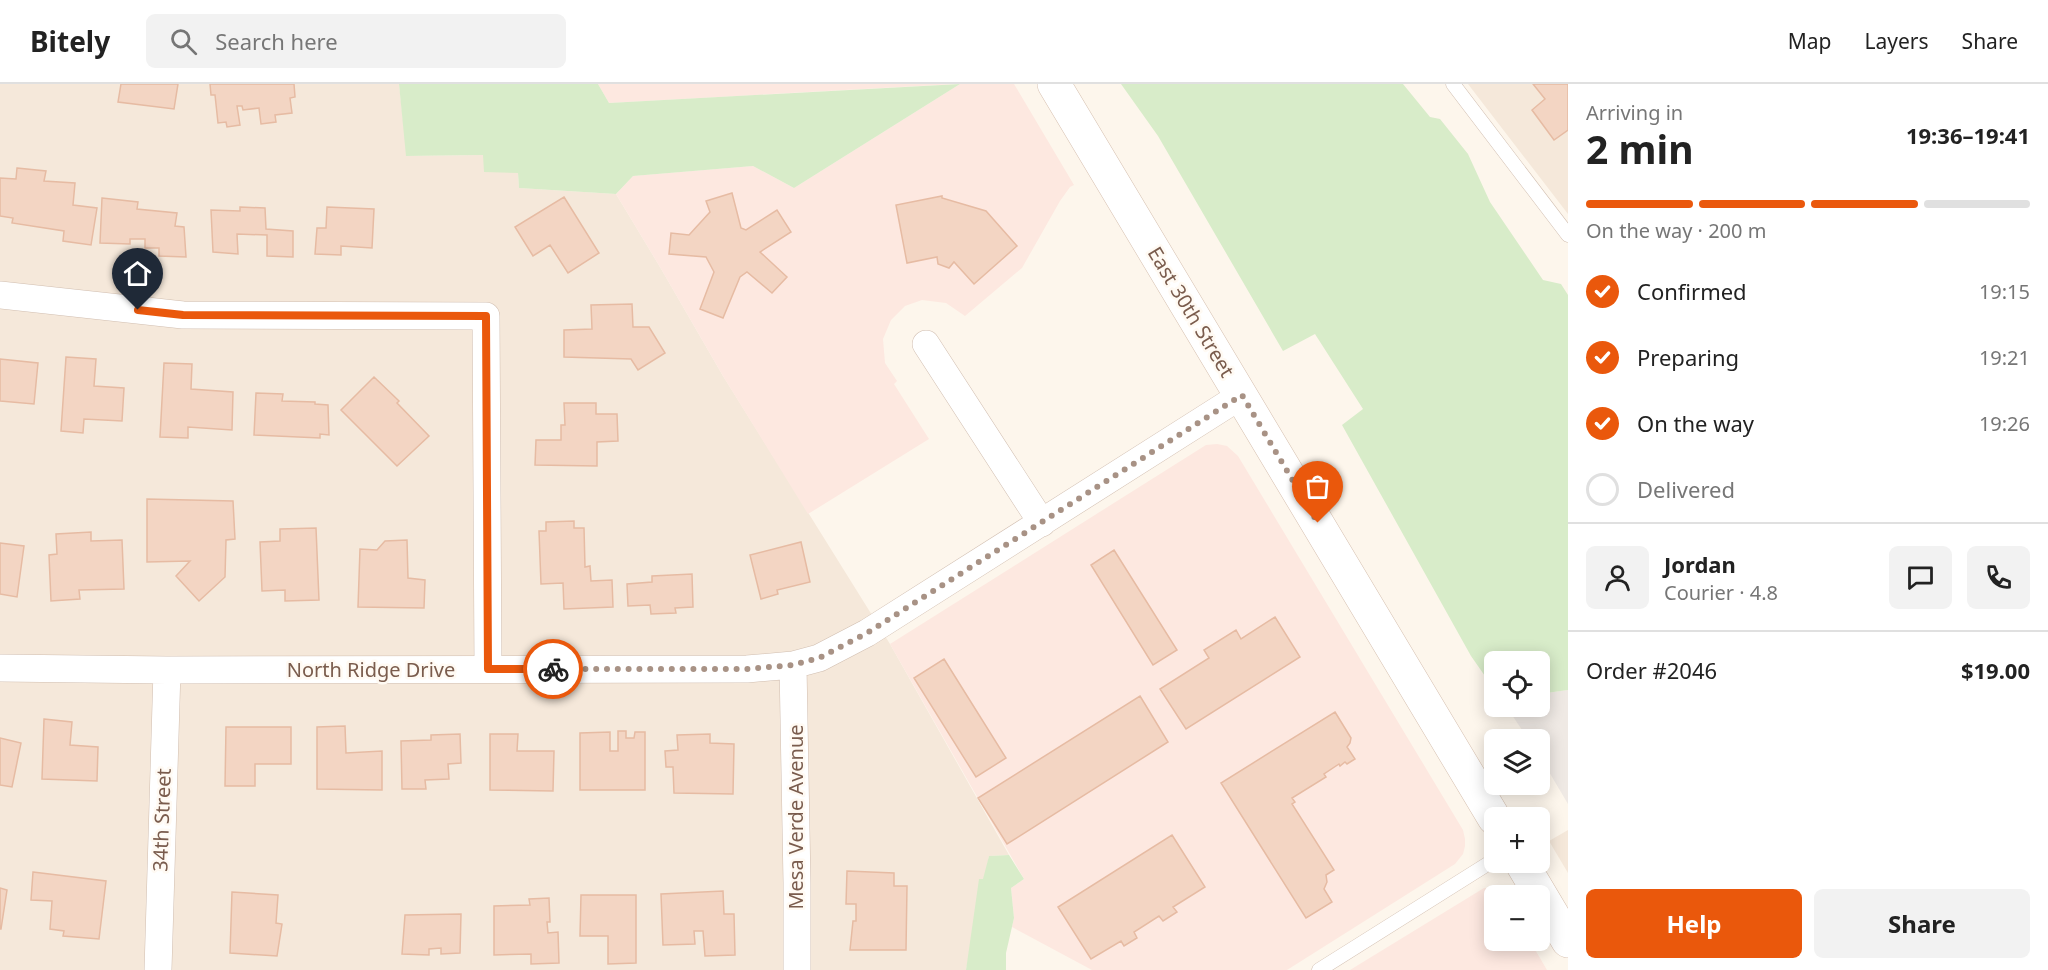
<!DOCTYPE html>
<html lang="en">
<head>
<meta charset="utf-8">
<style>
  :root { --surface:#fff; --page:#f2f2f2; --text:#222; --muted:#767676; --line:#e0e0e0; --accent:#ea580c }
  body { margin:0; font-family:"Noto Sans",sans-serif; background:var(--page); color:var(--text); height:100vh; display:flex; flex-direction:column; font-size:22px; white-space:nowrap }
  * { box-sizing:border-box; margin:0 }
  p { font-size:20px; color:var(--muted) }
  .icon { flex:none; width:33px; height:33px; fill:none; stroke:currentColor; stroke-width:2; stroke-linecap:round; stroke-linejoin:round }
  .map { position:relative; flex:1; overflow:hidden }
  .drawer { display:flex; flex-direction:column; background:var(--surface); width:480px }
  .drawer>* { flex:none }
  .fabs { position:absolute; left:1484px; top:567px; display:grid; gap:12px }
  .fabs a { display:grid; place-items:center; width:66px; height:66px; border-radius:9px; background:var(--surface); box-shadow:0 3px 15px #0003; font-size:30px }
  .pin { position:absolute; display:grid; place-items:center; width:51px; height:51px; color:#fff; margin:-62px -26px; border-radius:50% 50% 50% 0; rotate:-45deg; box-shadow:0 0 6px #0007 }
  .pin .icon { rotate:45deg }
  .courier { position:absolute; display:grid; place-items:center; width:60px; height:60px; margin:-30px; border:4px solid #ea580c; border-radius:50%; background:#fff; color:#222; box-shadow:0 2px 8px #0007 }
  .headline em { font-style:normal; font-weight:700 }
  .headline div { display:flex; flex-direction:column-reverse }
  .headline { display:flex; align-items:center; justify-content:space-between; height:102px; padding:0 18px }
  h1 { font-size:39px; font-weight:700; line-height:45px }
  .bar { display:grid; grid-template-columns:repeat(4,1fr); gap:9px 6px; align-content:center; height:72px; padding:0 18px }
  .bar i { height:8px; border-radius:4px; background:var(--line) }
  .bar .current { background:var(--accent) }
  .bar p { grid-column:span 4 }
  .line { display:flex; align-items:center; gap:15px; padding:0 18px; border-top:2px solid var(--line) }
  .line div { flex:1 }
  .round { display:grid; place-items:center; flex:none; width:63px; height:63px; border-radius:9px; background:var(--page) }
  ol { padding:0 18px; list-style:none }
  li { display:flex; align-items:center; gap:18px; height:66px }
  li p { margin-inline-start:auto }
  li .icon { padding:6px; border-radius:50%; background:var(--accent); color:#fff; stroke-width:4 }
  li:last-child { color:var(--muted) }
  li i { width:33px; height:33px; border:3px solid var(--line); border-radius:50% }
  .button { display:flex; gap:12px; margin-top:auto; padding:12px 18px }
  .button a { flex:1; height:69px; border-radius:9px; background:var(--accent); color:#fff; font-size:24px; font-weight:700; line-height:69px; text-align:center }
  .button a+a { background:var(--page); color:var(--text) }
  header { display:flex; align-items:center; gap:36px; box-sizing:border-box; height:84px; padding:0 30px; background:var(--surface); border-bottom:2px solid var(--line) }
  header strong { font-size:28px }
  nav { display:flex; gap:33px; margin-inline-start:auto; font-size:21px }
  .search { width:420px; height:54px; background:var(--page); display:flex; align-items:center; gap:15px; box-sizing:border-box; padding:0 21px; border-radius:9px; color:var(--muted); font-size:22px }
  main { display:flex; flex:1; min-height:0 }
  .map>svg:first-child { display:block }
</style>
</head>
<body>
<header>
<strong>Bitely</strong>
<div class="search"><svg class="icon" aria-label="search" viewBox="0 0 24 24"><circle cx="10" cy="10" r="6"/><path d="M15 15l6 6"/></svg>Search here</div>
<nav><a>Map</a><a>Layers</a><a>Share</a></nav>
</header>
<main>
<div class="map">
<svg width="1568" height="886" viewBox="0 0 1568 886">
  <rect width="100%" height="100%" fill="#fdf6ec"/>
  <path fill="#f5e8da" d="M0,0H399L407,72L483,71L518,89L519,104L616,110L660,183L723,292L890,560L1009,771L989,772L966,886H0Z
    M1468,0H1568V130Z
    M1568,746V789L1549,757Z"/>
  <path fill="#fde8e0" d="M598,0H956L609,19Z
    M960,0H1014L1074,101L1070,103L1060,117L1022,184L965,232L946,219L922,216L905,222L891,236L883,255L885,279L897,297L894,300L929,355L808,430L723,292L660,183L616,110L633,92L753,82L794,104Z
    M1217,360L1227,362L1238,372L1463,746L1465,755V762L1463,770L1455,780L1287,886H1092L1012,843L1014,834L1011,804L1024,795L890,560L1206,361Z
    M1484,804H1493L1502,811L1494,812V856L1530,857L1547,886H1350Z"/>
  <path fill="#efe9e4" d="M1568,606V720L1539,671V656L1528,655L1510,628L1515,623L1539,622V610Z"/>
  <path fill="#d8ecc9" d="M399,0H598L609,19L960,0L794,104L753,82L633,92L616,110L519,104L518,89L484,88L483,71L406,72Z
    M1121,0H1403L1430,33L1440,35L1468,70L1490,118L1543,196L1561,200L1568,211V606L1539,610V578H1494V605L1471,572L1342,341L1363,325L1315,250L1283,267L1158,52Z
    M1009,771L1024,795L1011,804L1014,834L1006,869V886H966L979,795H983L989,772Z"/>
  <path fill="#f3d5c3" stroke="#e6bba3" stroke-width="1.5" d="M121,0H178L174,25L118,18Z
    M210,0H294L295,13L290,14L292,29L275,31L276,38L261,40L259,24L243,26L242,22H237L240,41L227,43L226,38L218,39L215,11H211Z
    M1533,0H1568V46L1554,56L1532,26L1545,15Z
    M17,84L46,87L44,97L75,99L73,121L97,124L91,161L63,157L64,147L12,139L13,134L0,132V94L16,95Z
    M732,109L741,144L746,146L777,126L791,148L760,168L787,193L772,209L747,188L740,193L723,234L700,225L714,188L706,173L669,170L671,149L689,151L710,128L706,117Z
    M942,112V114L986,127L1017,162L974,200L954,178L949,184L938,180L937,173L907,179L896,121Z
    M564,113L599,169L568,189L550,161L533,172L515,143Z
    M102,114L138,118L137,125L177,129L175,142L184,143L186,173L159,172V164H145V155H130V160L100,159Z
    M240,123L265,124L266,145L293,147V173L267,172V151L237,150L238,170L213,168L211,126L240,127Z
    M327,123L374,125L372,164L341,162V171L315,170L317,144H326Z
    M632,220L633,243H649L665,269L638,286L631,275L564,273V246L592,245L591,221Z
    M66,273L96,275L94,302L124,304L122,337L84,335L83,349L61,347Z
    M0,275L38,279L34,320L0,317Z
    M164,279L192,280L191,305L233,308L232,346L188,343V354L160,353Z
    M374,293L399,317L397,319L429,352L397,382L341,326Z
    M256,309L283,310L282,317L315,318V320L328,321L329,351L320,350V354L254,351Z
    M564,319H596V330H617L618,357L597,358V382L535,381L536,356H561V341H565Z
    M147,415L233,417L235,455L226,456L225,493L199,517L176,492L190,477L147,478Z
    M574,437V444H584L585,483L590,482L591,497L612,496L613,523L564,525L563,499L541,500L539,447H546V438Z
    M316,444L319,516L285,517V506L262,507L260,458L280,457V445Z
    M91,448V457L122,456L124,505L79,506L80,515L51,517L49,471L57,470L56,450Z
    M407,456L408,494L425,496L424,524L358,523L360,465L377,466L385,457Z
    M801,458L810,498L777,506L778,510L761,515L750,471Z
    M0,459L24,462L17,513L0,510Z
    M1114,466L1177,566L1153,581L1091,481Z
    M692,490L693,523L675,524L676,529L651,530L650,521L628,522L627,500L652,498V492Z
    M1275,533L1300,573L1186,645L1160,605L1209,574L1204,566L1236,546L1241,555Z
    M944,575L1006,674L976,693L914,594Z
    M1140,612L1168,658L1007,760L978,714Z
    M1335,628L1351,654L1350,659L1347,663L1355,675L1347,680L1345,678L1340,682L1339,680L1324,690L1326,693L1292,714L1295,718L1292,720L1334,786L1326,791L1327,798L1324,805L1332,818L1306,834L1221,699Z
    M44,635L72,638L70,661L98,663L97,697L42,695Z
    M345,642L346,669L382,667V706L317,705V643Z
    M226,643H291V680H255V702H225Z
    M618,647H626V654H634L635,648H645V706H580V649L610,648V667H618Z
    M460,650L461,679L448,680L449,695L425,696L426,705H402L401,657L431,656V651Z
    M490,650H518L517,667H554L553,707L490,706Z
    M710,650V659L734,660L733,710L674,709L673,683H666L665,667L678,666L677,651Z
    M0,654L21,659L12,703L0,701Z
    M1172,751L1205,803L1173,823L1177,828L1163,837L1159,832L1134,848L1137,854L1124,862L1121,857L1091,875L1058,823Z
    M847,787L894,789V802H907L906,866H850L853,837H856V820H846Z
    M33,788L106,797L99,855L63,852L64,847L50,845L52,817L31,816Z
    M0,804L7,806L1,845H0Z
    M723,807L724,830H734L735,871L705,872L703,847H694L695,860L663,861L661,810Z
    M232,808L278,811L276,839L282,840L277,872L230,869Z
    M581,811H636V879L608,880V852H580Z
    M549,814L550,838H547L548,849L558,848L559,879L531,880V870L494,871V822L530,821L529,815Z
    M461,830L460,869L441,870V864L429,865V871L402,870L405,831Z"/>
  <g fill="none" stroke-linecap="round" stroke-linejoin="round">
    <g stroke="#d1beb0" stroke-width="15">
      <path id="lane" d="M1453,0L1568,151
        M1319,886L1494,776"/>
    </g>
    <g stroke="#d1beb0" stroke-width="28">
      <path id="street" d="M0,211L183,231L486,232L488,585
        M926,260L1042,439
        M793,581L797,799V886
        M0,584L167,586L747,585L793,581L819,574L867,549L1242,311
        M158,886L167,586"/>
    </g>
    <g stroke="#d6c0b0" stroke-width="34">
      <path id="secondary" d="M1054,0L1494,734
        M1521,778L1568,857"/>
    </g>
    <use href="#lane" stroke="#fff" stroke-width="14"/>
    <use href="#street" stroke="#fff" stroke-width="27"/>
    <use href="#secondary" stroke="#fff" stroke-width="33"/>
  </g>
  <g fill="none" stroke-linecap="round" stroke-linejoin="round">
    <path stroke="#a89285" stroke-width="6" stroke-dasharray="0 10.8" d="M553,585H747L793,581L819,574L867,549L1242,311L1318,439"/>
    <path stroke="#ea580c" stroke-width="8" d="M138,226L183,231L486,232L488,585H553"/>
  </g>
  <g text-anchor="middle" stroke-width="5" stroke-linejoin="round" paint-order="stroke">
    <g font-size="20" fill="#7a5c4d" stroke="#fffaf3">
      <text transform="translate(1191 228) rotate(59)" y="7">East 30th Street</text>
      <text x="371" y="593">North Ridge Drive</text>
      <text transform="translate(796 733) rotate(-90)" y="7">Mesa Verde Avenue</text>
      <text transform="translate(162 736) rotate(-88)" y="7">34th Street</text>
    </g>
  </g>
</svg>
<div class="fabs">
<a><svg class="icon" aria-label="locate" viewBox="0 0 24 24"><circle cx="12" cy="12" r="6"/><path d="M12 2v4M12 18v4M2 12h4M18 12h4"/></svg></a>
<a><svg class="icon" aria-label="layers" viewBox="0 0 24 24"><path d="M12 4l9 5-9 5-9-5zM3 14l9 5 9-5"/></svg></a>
<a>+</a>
<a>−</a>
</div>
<div class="pin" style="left:1318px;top:439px;background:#ea580c"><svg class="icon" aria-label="bag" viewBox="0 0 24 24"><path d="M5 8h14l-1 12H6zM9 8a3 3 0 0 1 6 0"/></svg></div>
<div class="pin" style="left:138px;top:226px;background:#1f2937"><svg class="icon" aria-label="home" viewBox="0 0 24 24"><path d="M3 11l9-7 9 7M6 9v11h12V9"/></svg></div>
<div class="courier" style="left:553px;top:585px"><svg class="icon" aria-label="bike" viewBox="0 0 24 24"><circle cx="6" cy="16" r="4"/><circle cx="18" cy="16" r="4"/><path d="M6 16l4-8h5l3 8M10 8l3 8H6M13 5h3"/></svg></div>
</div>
<section class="drawer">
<div class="headline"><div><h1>2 min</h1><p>Arriving in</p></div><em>19:36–19:41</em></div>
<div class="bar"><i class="current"></i><i class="current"></i><i class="current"></i><i></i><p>On the way · 200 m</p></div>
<ol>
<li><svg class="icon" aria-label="check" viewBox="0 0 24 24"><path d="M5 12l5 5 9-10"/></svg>Confirmed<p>19:15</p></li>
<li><svg class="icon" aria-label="check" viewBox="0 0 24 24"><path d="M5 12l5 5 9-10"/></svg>Preparing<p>19:21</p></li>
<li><svg class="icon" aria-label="check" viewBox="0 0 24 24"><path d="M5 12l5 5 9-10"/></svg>On the way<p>19:26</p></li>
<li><i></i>Delivered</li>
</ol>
<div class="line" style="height:108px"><a class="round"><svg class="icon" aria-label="person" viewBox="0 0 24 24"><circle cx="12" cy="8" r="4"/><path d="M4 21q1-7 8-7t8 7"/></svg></a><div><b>Jordan</b><p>Courier · 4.8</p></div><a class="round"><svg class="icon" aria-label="chat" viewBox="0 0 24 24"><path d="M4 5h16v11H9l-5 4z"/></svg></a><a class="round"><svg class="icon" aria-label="phone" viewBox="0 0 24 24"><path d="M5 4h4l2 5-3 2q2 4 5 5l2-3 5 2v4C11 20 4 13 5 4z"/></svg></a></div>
<div class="line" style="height:78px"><div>Order #2046</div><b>$19.00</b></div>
<div class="button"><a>Help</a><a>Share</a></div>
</section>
</main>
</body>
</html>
